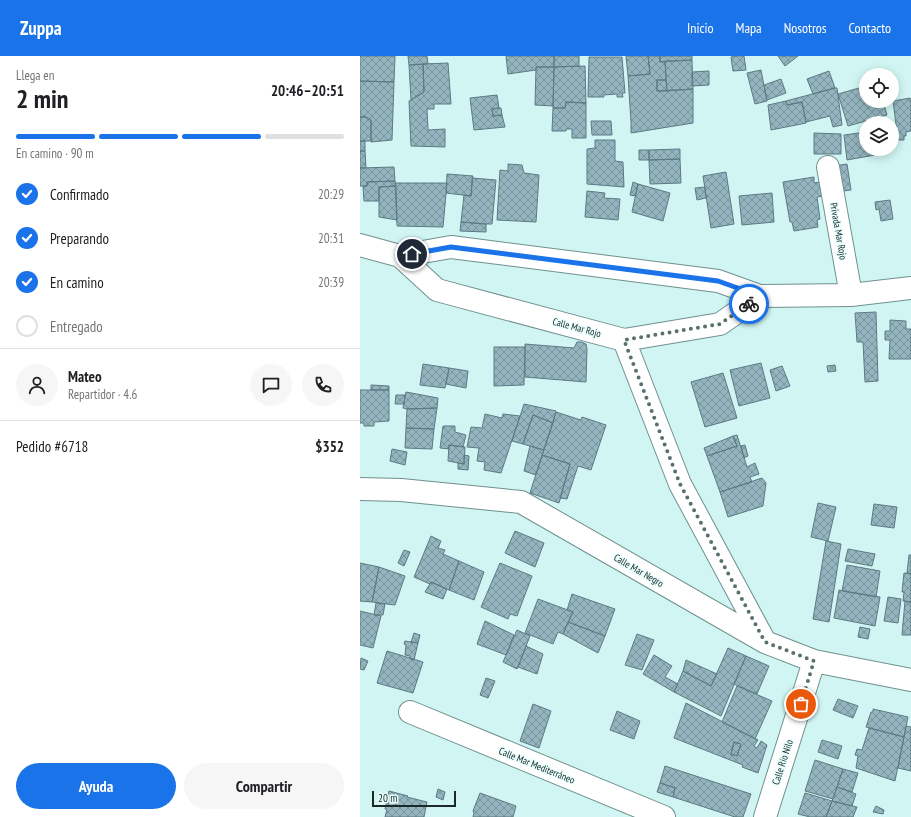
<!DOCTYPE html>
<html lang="es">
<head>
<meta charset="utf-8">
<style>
  :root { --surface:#fff; --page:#f6f6f6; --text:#202124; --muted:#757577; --line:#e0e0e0; --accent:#1a73e8 }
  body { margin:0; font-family:"PT Sans Narrow",sans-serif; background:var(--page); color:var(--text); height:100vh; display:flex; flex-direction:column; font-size:15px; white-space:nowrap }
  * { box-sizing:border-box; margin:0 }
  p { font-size:13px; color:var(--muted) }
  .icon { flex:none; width:22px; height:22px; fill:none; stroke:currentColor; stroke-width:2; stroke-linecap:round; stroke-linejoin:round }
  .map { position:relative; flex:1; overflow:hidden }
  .drawer { display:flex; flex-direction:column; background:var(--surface); width:360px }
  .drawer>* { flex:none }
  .controls { position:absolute; left:499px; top:12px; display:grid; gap:8px }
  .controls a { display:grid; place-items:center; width:40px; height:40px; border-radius:50%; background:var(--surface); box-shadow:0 2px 10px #0003; font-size:20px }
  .scale { position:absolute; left:12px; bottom:10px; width:84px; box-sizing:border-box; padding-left:4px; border:2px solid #1a2828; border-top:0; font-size:11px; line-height:14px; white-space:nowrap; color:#1a2828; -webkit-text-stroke:3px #e9fffe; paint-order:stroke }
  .pin { position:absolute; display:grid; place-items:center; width:34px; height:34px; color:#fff; margin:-17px; border:2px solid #fff; border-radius:50%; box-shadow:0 1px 4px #0007 }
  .courier { position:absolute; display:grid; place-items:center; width:40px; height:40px; margin:-20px; border:3px solid #1a73e8; border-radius:50%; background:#fff; color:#222; box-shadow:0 1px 5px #0007 }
  .summary em { font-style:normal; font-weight:700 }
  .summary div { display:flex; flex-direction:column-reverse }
  .summary { display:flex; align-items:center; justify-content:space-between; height:68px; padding:0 16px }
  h1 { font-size:26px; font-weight:700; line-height:30px }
  .bar { display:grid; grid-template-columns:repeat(4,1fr); gap:6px 4px; align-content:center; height:48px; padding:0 16px }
  .bar i { height:5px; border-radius:3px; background:var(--line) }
  .bar .active { background:var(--accent) }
  .bar p { grid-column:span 4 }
  .line { display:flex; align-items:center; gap:10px; padding:0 16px; border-top:1px solid var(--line) }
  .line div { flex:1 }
  .round { display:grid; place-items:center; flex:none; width:42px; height:42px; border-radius:21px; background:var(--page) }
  ol { padding:0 16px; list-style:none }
  li { display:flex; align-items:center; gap:12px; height:44px }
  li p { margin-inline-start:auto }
  li .icon { padding:4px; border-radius:50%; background:var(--accent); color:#fff; stroke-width:4 }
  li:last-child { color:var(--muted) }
  li i { width:22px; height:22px; border:2px solid var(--line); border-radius:50% }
  .cta { display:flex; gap:8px; margin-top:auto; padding:8px 16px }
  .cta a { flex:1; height:46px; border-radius:24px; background:var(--accent); color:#fff; font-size:16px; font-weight:700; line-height:46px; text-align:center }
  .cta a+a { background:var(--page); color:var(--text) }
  header { display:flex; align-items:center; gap:24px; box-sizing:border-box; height:56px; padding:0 20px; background:var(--accent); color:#fff }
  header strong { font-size:19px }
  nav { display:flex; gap:22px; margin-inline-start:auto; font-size:14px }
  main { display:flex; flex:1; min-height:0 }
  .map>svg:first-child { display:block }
</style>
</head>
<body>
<header>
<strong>Zuppa</strong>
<nav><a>Inicio</a><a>Mapa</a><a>Nosotros</a><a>Contacto</a></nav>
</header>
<main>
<section class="drawer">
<div class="summary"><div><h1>2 min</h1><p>Llega en</p></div><em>20:46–20:51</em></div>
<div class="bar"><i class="active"></i><i class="active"></i><i class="active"></i><i></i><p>En camino · 90 m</p></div>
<ol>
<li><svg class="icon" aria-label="check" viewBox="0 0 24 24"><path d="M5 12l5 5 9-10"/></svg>Confirmado<p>20:29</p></li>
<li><svg class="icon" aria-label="check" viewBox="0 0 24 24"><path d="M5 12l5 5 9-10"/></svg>Preparando<p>20:31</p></li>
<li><svg class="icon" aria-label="check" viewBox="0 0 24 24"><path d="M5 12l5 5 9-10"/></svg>En camino<p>20:39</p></li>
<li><i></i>Entregado</li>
</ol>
<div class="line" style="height:72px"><a class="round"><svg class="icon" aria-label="person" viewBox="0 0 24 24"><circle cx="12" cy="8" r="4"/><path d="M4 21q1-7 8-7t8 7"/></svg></a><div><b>Mateo</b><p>Repartidor · 4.6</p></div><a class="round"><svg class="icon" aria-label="chat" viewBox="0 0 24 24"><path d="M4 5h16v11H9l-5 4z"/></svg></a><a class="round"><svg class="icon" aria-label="phone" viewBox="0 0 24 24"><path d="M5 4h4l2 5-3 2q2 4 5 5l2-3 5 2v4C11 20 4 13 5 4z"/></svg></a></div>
<div class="line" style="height:52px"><div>Pedido #6718</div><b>$352</b></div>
<div class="cta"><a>Ayuda</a><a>Compartir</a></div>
</section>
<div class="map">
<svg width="551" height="761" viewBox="0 0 551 761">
  <defs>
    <pattern id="building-cross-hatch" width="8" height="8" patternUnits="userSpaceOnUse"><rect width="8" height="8" fill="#94b5bf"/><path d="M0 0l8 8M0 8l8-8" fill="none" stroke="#78939b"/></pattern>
  </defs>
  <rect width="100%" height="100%" fill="#d0f5f3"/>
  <path fill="url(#building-cross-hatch)" stroke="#5b7a83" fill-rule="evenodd" d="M0,0H35L34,26L0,25Z
    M48,0H67L68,8L49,9Z
    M146,0H194V11H176V14L148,18Z
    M194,0H219V10L194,11Z
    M266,0H288L290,18L268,20Z
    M288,0H300V6L305,5L306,24H297V35L333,33V67L271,77V66L268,20L290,18Z
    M300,0H332V4L300,6Z
    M375,0H384L386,14L373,15L371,1Z
    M418,0H438L425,10Z
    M229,1H262L265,37H262L263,41H257V38L243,39L244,41H228Z
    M332,4L333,33L307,35L305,5Z
    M88,7L91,48H74V53H67L68,74L85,73V91L51,90L49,45L64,36L63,8Z
    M63,8L64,36L51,44L49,9Z
    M225,10L226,47L206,46L205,52H193L194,11Z
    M176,11H194L193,50L175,49Z
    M401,14L407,45L395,48L387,17Z
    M349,15V29L332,30V16Z
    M469,15L475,32L453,38L447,23Z
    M421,23L426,37L407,44L404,29Z
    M297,24H306L307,35H297Z
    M0,25L34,26L32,84L11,86V64L6,61H0Z
    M506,30V45H523L527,59L488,70L478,38Z
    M475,32H477L482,69L473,71L470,60L446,66L442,46L427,49L426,45Z
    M137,39L139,52L132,53L133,60L142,59L145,71L114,74L110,42Z
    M550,42L551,47V75L546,76V80H544V84H538L533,45Z
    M426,45L427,49L442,46L446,67L411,74L408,49Z
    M206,46L226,47V82H212V73H206V75H192L193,52H205Z
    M139,52H141L142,59L133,60L132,53Z
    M0,61H6L11,64V85H0Z
    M231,65H251L252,79H232Z
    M506,76V93H514L515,99L487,104L484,79Z
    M454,77L481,78V98H454Z
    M235,84H255V105L263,106L264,131L227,128V93L235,92Z
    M0,85H5V95H0Z
    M320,93V103L289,104V94Z
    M279,94H289V104H279Z
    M0,95H5L6,112H0Z
    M320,103L321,127L290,128L289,104Z
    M148,108L162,109L164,117L179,119L176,166L137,164L140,114L148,115Z
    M487,108L491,134L476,136L473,110Z
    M34,111L35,125L7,126V130H0V112Z
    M366,116L374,168L351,172L343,120Z
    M87,118L113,120L111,140L86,137Z
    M454,121V127L460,126L463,140L457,141L460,163L457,164L458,171L434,175L432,166H430L423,126Z
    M112,122L136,124L132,168H126L101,166L104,139L111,140Z
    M35,125L36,130L19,131V145H4L3,130H7V126Z
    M273,126L278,128L275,140L270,139Z
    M35,127H87L83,171L37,170Z
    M278,128L310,137L303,165L272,156Z
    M36,130L37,164L19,161V131Z
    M345,131L346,142L337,144L335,132Z
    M227,135L245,137L244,142L260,143L258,164L225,161Z
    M412,137L414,166L382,169L379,140Z
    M530,144L533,163L521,165L519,153L516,154L515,146Z
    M101,166L126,168V176L100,175Z
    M516,256L518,325L505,326L503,286H497L495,257Z
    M530,264L546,265V273H551V303H529L530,284H525V275H530Z
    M217,286H221L226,288L227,293L226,326L165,321V288L214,292Z
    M134,291H165L164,329L134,330Z
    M401,307L410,342L379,350L370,314Z
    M63,308L89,312L85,332L60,329Z
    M475,309L476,315L468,316L467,310Z
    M422,310L430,330L416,335L410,314Z
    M89,312L108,315L106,332L86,328Z
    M363,317L377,362L345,371L331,326Z
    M11,329L29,330V334H11Z
    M0,334H29V365L14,366V370H4V367H0Z
    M46,336L78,342L77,352L47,353L43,352Z
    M36,339H45L44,348H35Z
    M164,348L196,355L193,367L173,359L163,388L152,385Z
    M77,352L74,373L46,372L47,353Z
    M196,356L221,364L222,361L246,369L231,414L218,410L207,443L200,442L210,408L182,399Z
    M125,358L142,362L143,358L160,360L141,417L124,414L125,406L117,405L119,392L107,391L111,371L122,372Z
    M173,359L193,367L184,394L163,388Z
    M83,370H95V376L106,379L103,391L89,389V393L80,392Z
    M46,372L74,373L72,393L45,392Z
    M377,379L387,411L395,407L399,418L390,421L392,426L360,436L347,400L377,390L373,380Z
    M373,380L377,390L347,400L344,392Z
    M89,389L105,391L104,408L88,405Z
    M385,389L388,400L384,402L381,390Z
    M170,390L184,394L176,419L164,415Z
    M32,393L47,396L45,409L30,405Z
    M104,399L109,400L108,414L98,413V407L104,408Z
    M182,399L210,408L199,447L170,437Z
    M402,422L406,427L403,450L368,461L360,436Z
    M458,447L476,451L468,485L451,481Z
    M514,448L537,451L534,472L511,469Z
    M155,475L184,487L175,511L145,497Z
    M71,480L81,485L78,492L85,494L83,498L99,505L89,534L71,526L70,528L54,521Z
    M466,485L481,488L469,566L453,563Z
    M488,493L515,498L512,510L485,505Z
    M44,494L50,496L44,510L38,507Z
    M549,499H551V518L547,517Z
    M99,505L124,516L114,544L89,534Z
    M0,507L19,511L12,546L0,545Z
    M140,507L172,520L157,560L150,558L148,563L121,551Z
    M487,509L520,515L516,541L482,535Z
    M19,511L45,520L35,549L12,546Z
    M544,517L551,518V546L543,545L544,536H542Z
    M71,526L87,533L83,543L65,536Z
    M479,534L520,541L515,570L474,562Z
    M212,538L255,553L245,580L208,566L213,556L207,554Z
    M528,541L541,543L538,567L524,565Z
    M178,543L213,556L203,578L198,576L193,588L165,577Z
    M545,545L551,546V579H542Z
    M16,547L25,548L23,559H14Z
    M0,555L21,560L13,592L0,589Z
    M125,565L154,579L146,599L117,588Z
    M208,566L245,580L238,597L203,578Z
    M500,571L510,573L508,583L498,581Z
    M157,574L170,580L157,613L143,606Z
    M54,577L60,579L58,587L51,586Z
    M277,578L294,584L282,614L265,609Z
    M45,585L58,587L54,604L50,603V600L45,599L46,589L44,588Z
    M166,590L183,598L177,618L158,611Z
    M368,592L386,600L361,660L314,636L323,615L351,630Z
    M27,595L63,606L53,637L17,627Z
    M294,599L312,610L305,621L318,628L314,636L283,618Z
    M386,600L409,610L397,638L374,628Z
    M1,602L8,605L4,614L0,613Z
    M326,604L357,618L351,630L323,615Z
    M126,622L135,625L128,642L120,639Z
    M377,630L412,645L395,683L362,666Z
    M478,643L498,650L493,662L473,654Z
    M326,647L398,684L394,690L397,692L401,685L407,689L398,717L382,711L383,709L314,682ZM374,686L381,688L377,700L371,698Z
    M173,648L191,655L179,692L160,685Z
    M513,653L548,661L544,681L506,671L511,656H513Z
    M257,655L280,665L274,683L250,674Z
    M546,670L551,671V715L538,712Z
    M509,672L544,681L535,725L496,712L498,700L495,699L497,693L502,694Z
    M462,684L482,690L478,703L458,696Z
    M374,686L381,688L377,700L371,698Z
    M455,704L483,713L473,743L445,735Z
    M305,710L391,738L383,761H375L313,741L315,732L300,727Z
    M483,713L498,717L492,736L477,731Z
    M300,727L315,732L313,741L297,736Z
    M477,731L496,738L492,750L472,745Z
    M78,733L85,736L83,744L76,741Z
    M29,735L48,740L47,741L67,746L64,761H25L27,753H25Z
    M120,737L156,750L153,761H113L114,757L113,755Z
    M445,737L472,745L466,761H450L438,758Z
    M472,745L497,751L493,761H466Z
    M516,750L524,754L523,758L513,756Z"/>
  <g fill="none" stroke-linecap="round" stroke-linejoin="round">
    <g stroke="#6f918f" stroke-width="24">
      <path id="minor" d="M468,111L491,239
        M0,189L40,200L77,234L264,284L360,268L400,240L491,239L551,232
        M40,200L91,191L358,225L400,240
        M264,284L320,428L405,586
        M0,433L41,434L161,446L405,586L454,605L551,624
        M50,656L304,761
        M405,761L454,605"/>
    </g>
    <use href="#minor" stroke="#fff" stroke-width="22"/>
  </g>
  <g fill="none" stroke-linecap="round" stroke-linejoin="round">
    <path stroke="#5a706f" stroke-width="4" stroke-dasharray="0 7.2" d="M389,248L360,268L264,284L320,428L405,586L454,605L441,648"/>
    <path stroke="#1a73e8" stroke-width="5" d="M52,198L91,191L358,225L400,240L389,248"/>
  </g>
  <g text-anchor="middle" stroke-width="3" stroke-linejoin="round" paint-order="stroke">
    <g font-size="10" fill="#1a2828" stroke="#e9fffe">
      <text transform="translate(479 175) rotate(80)" y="4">Privada Mar Rojo</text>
      <text transform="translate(217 271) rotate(15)" y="4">Calle Mar Rojo</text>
      <text transform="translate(279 514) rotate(30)" y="4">Calle Mar Negro</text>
      <text transform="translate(422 706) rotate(-72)" y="4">Calle Río Nilo</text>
      <text transform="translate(177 709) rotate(22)" y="4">Calle Mar Mediterráneo</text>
    </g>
  </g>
</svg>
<div class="controls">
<a><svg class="icon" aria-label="locate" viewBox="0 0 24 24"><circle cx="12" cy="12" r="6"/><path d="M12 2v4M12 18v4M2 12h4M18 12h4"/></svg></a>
<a><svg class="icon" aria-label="layers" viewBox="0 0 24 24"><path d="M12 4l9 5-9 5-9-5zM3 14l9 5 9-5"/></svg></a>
</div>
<div class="scale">20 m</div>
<div class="pin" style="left:441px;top:648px;background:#ea580c"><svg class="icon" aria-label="bag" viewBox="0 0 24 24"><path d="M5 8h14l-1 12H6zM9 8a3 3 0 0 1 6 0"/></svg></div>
<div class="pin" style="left:52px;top:198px;background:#1f2937"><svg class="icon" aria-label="home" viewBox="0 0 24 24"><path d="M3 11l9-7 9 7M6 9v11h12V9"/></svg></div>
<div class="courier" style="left:389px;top:248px"><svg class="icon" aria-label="bike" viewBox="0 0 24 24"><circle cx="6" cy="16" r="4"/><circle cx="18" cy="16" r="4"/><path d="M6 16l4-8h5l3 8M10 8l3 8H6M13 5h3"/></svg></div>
</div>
</main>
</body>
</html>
